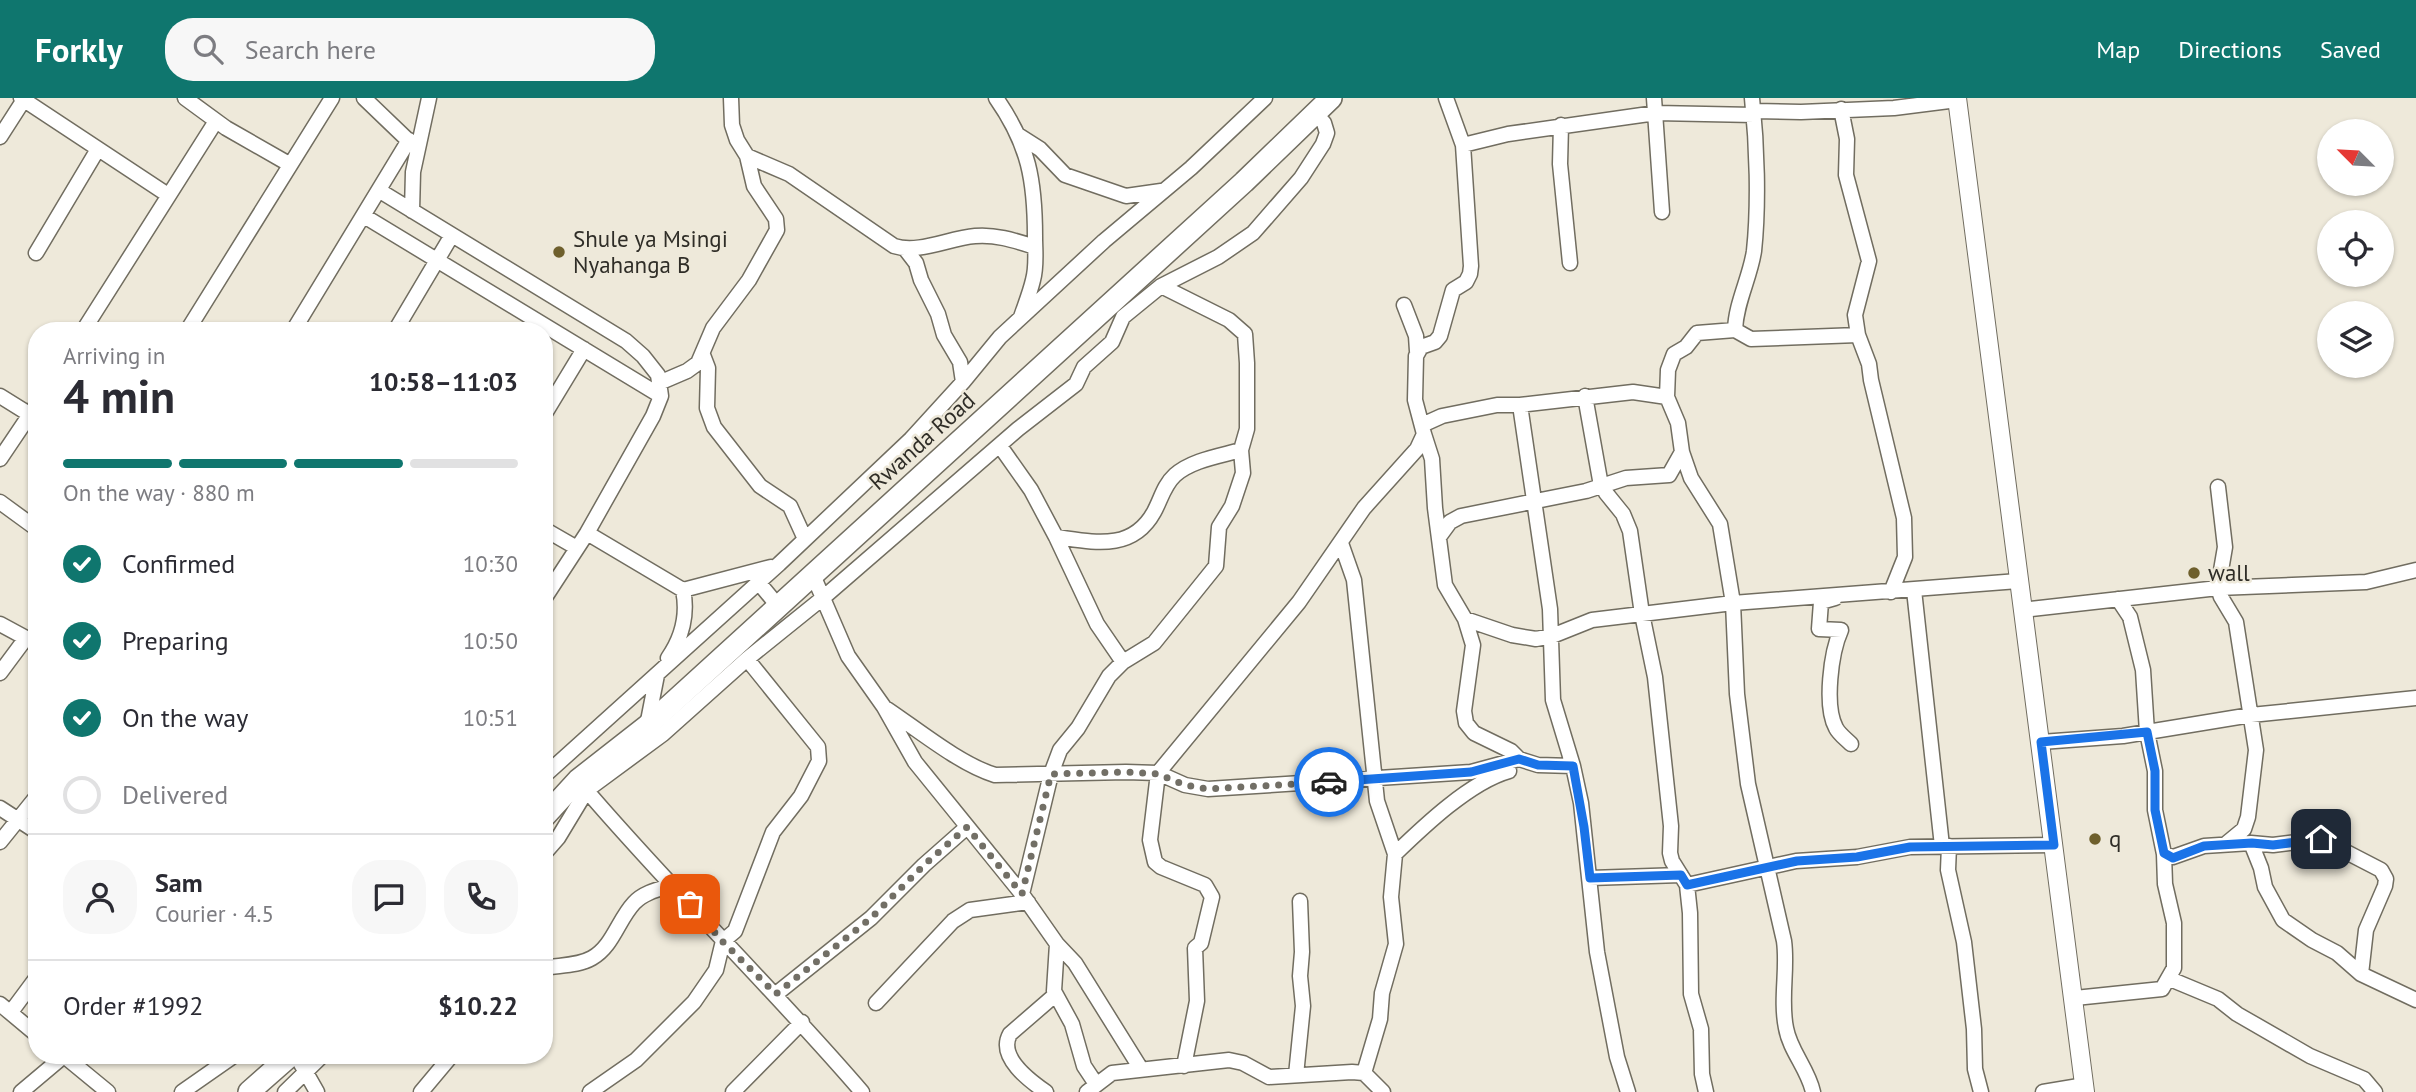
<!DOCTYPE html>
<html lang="en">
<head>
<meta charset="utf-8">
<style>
  :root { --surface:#fff; --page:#f7f7f7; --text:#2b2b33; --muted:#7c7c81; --line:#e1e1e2; --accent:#0f766e }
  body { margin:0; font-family:"PT Sans",sans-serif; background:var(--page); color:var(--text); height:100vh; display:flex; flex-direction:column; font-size:26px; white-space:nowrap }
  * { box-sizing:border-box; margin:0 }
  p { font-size:23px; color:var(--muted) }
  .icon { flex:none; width:38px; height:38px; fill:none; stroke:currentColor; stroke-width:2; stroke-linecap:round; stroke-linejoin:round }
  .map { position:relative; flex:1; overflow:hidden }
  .details { position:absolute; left:28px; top:224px; width:525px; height:742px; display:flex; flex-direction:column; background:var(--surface); border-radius:28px; box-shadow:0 2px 5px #0004 }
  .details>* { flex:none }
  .needle { width:46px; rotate:294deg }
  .buttons { position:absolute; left:2317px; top:21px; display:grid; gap:14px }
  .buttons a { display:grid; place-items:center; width:77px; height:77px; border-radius:50%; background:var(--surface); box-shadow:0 2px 5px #0004; font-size:35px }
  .pin { position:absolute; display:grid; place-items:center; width:60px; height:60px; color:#fff; margin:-30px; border-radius:14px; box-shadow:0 4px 10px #0006 }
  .courier { position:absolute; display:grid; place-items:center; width:70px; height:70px; margin:-35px; border:5px solid #1a73e8; border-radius:50%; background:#fff; color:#222; box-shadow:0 2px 9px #0007 }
  .summary em { font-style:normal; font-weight:700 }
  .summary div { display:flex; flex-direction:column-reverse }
  .summary { display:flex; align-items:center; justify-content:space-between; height:119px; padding:0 35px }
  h1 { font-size:46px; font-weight:700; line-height:52px }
  .bar { display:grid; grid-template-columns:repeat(4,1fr); gap:10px 7px; align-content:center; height:84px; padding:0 35px }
  .bar i { height:9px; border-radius:5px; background:var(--line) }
  .bar .active { background:var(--accent) }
  .bar p { grid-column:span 4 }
  .line { display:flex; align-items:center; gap:18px; padding:0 35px; border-top:2px solid var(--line) }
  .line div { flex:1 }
  .round { display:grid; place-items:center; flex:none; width:74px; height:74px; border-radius:28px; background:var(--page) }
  ol { padding:0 35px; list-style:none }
  li { display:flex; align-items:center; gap:21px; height:77px }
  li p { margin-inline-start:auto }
  li .icon { padding:7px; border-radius:50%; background:var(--accent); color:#fff; stroke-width:4 }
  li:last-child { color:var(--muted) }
  li i { width:38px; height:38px; border:4px solid var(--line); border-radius:50% }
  header { display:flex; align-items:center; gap:42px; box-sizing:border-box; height:98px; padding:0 35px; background:var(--accent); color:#fff }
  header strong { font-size:33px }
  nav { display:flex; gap:38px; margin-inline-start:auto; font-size:24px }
  .search { width:490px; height:63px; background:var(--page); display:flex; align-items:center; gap:18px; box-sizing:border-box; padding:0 24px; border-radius:28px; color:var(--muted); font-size:26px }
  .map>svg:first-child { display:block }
</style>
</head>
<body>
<header>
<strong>Forkly</strong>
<div class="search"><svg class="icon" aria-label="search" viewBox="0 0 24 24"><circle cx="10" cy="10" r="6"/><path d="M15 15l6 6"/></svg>Search here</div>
<nav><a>Map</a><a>Directions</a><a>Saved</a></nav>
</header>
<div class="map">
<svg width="2416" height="994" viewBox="0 0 2416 994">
  <rect width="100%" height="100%" fill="#eee9da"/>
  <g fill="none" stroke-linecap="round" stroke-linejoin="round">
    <g stroke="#716d60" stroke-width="17">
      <path id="minor" d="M21,0L168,97
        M185,0L226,30L289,66
        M364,0L414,48
        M731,0L732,27L737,42L747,58L789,76L894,148C919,156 949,140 975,138C996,136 1016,143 1035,149
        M996,0C1029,47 1035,83 1035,139C1035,153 1037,168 1033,182C1030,195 1025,207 1021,219
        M1654,0L1662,114
        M1754,13L1801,14L1894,10L1957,2
        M1561,27L1560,66L1570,165
        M1018,37L1040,51L1065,77L1126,98L1161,93
        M0,39L25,0
        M1463,47L1508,36L1656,15L1754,17
        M380,93L626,243L643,258L658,277L661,298L653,318L587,435L544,501
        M412,113L413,74L429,0
        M364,118L661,298
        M906,152L916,165L921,182L938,216L944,237L960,264L963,284
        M36,155L98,51
        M1404,207L1416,238L1417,253
        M1735,232C1736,204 1750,180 1754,153C1759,106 1757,47 1752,0
        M83,233L216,23
        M187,233L332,0
        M293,233L409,42
        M395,233L452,137
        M1858,237L1869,266L1871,282L1904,420L1905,459L1891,494
        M703,257L708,270L707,310L714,329L760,388L790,408L805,441
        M659,285L687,273L698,265L713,230L749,182L777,132L776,121L754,88L747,58
        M0,298L37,321
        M1585,298L1600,382L1606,395L1623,416L1630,433L1642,516L1655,579L1671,728L1670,755L1672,763L1687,787L1690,815L1691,896L1701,931L1702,976L1706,994
        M1520,307L1550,511L1553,602L1573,668L1581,705L1597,854L1617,959L1628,994
        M544,317L584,251
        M1422,327L1442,318L1497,307H1520L1633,294L1667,299
        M1424,336L1432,361L1435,410L1445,487L1465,521L1473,547L1464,613L1466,625L1474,635L1511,653L1519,661
        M1000,348L1031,392L1056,439L1097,526L1123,564
        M1682,354L1691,380L1720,426L1733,505L1737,596L1748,686L1784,843C1788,871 1780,901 1786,930C1790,953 1808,971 1813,994
        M0,361L37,306
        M2218,389L2225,449L2218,490L2221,499L2236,524L2256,652L2248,719L2244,731L2227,745
        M0,404L37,431
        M544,431L577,450
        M587,435L683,492L771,469
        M1056,439C1093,444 1132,454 1154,414C1161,401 1164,387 1175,377C1192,362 1220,358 1241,352
        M1439,439L1450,424L1461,418L1586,393L1626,380L1669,377L1682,354L1678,325L1667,299L1668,272L1674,256L1686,249L1697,235L1735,232L1751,241L1858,237L1855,217L1869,163L1846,77L1847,41L1841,11
        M1341,445L1354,482L1377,703L1395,756L1391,799L1396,846L1382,895L1380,921L1364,975
        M813,477L848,558L884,609L915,664L1022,796L1057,846L1075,865L1141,971
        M759,485L778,508
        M1914,492L1942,748
        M1835,500L1821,504L1819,531L1841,532C1831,554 1824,608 1836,630C1839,636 1846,641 1851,646
        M2022,512L2218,490L2366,484L2416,472
        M1465,521L1512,537L1536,541L1552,538L1592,522L1733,505L2018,483
        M0,526L37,546
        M668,560C682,540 688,516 683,492
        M0,575L26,540
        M884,609C916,630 959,666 995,677L1126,674L1158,675L1185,687L1208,691L1471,674L1519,661L1538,667L1573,668
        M647,628L657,577
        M2041,644L2123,638L2251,617L2416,600
        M544,678L779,466L911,341L963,284L1000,239L1104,143L1191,70L1265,0
        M581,686C671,792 772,889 862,994
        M0,710L37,734
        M0,744L37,698
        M2251,745L2261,770L2265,789L2283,822L2312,842L2337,855L2361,876L2416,902
        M1949,748L1948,772L1964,844L1974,931L1975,971L1981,994
        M544,756L558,740L587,692L663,636L747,561L824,499L1018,331L1076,286L1084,269L1112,244L1123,219L1161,188L1218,159L1253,135L1301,80L1323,46L1327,35L1324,25L1314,14
        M1395,756C1424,728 1470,684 1509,673
        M2164,756L2173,759L2204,748L2251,745L2273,747L2321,741L2381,772L2386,781L2385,788L2366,832L2361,876
        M1590,780L1681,777
        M1687,787L1796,763L1857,759L1910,749L2054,747
        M1022,796L1051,676L1060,652L1078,630L1109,578L1123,564L1154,545L1216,468L1219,429L1232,408L1243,375L1241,352L1247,331V265L1245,236L1229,222L1161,188
        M1057,846L1054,893L1072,926L1084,968L1096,986
        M544,870C559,867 578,868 592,860C613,848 618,822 634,805C644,794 660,791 673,787
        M2170,881L2218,901L2237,916L2310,958L2364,981L2375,994
        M776,896L871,820L924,767L967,729
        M2075,900L2162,891L2174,870V825L2165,786L2164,756L2155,712V673L2147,634L2143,572L2130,519L2118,501
        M876,905L953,823L970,812L1028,804
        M0,906L37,937
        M11,914L37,879
        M63,957L108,994
        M296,957L317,994
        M1184,968L1197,903L1195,850L1201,845L1212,799L1205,787L1161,769L1155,764L1150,742L1158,675L1299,504L1364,410L1417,351L1424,336L1415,302L1416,258L1421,249L1435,244L1440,238L1453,192L1466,184L1470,176L1471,168L1463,47L1446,0
        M1296,977L1303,908L1300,878L1302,854L1300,803
        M21,994L65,957
        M182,994L235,957
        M285,994L323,957
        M421,994L452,957
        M590,994L636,962L694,904L716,872L723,843L735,833L773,734L801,698L819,663L818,649L747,561
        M733,994L802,924
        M1046,994C1030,983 997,959 1010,936L1055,897
        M1087,994L1112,975L1229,962L1243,965L1269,979L1352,974L1364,975L1383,994
        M2043,994L2085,987"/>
    </g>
    <g stroke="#716d60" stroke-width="20">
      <path id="major" d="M1957,0L2085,994"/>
    </g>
    <g stroke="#716d60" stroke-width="24">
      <path id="highway" d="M544,719L578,682L647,628L1244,84L1331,0
        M249,994L291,957"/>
    </g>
    <use href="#minor" stroke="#fff" stroke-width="14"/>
    <use href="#major" stroke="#fff" stroke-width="18"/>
    <use href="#highway" stroke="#fff" stroke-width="21"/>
  </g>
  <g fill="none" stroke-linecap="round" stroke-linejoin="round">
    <path stroke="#726f66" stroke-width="7" stroke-dasharray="0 12.6" d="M690,806L723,844L776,896L871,820L924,767L967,729L1022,796L1051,676L1126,674L1158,676L1185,687L1208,691L1329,684"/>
    <path stroke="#1a73e8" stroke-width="9" d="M1329,684L1471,674L1519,661L1538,667L1573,668L1584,729L1590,780L1681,777L1687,787L1797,763L1857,759L1910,749L2054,747L2041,644L2147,634L2155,673V712L2164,755L2173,760L2204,748L2252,745L2273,747L2321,741"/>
  </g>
  <g fill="#6e5f2c" stroke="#eee9da" stroke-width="2.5">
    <circle cx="559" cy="154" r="7"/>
    <circle cx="2194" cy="475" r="7"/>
    <circle cx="2095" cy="741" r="7"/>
  </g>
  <g text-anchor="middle" stroke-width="5" stroke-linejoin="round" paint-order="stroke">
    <g font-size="23" fill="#2f2d27" stroke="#eee9da" text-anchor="start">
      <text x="573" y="149">Shule ya Msingi<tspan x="573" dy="26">Nyahanga B</tspan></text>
      <text x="2208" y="483">wall</text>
      <text x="2109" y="749">q</text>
    </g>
    <g font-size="23" fill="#2f2d27" stroke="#eee9da">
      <text transform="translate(922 343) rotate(-42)" y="8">Rwanda Road</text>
    </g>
  </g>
</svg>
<div class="buttons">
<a><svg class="needle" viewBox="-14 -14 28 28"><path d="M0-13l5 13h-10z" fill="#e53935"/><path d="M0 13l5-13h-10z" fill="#7c7c81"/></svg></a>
<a><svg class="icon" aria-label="locate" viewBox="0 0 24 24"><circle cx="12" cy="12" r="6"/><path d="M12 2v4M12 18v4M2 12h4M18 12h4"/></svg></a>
<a><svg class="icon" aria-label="layers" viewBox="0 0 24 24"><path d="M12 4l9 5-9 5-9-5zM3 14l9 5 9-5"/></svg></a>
</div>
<div class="pin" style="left:690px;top:806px;background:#ea580c"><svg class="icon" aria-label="bag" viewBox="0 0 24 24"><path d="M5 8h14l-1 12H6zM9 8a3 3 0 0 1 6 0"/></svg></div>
<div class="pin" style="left:2321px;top:741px;background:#1f2937"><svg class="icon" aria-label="home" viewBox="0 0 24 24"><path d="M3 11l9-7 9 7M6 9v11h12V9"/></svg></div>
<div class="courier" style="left:1329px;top:684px"><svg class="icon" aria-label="car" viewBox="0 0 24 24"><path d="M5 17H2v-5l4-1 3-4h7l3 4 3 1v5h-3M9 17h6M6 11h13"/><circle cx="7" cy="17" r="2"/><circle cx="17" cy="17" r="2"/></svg></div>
<section class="details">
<div class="summary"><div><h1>4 min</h1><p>Arriving in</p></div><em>10:58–11:03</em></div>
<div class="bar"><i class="active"></i><i class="active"></i><i class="active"></i><i></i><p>On the way · 880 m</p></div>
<ol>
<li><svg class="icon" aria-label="check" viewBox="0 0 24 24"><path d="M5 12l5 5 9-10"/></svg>Confirmed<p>10:30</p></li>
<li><svg class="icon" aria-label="check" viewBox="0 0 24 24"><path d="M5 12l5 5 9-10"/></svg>Preparing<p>10:50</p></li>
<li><svg class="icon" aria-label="check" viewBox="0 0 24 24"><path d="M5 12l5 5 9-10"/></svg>On the way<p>10:51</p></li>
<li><i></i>Delivered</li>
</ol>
<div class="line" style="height:126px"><a class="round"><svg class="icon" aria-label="person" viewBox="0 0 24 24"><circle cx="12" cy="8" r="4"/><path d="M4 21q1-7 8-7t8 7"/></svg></a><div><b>Sam</b><p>Courier · 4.5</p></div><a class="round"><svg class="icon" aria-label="chat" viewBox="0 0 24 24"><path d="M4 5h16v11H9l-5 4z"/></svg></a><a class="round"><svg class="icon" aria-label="phone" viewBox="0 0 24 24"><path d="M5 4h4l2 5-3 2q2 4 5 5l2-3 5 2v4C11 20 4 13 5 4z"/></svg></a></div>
<div class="line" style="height:91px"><div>Order #1992</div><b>$10.22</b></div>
</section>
</div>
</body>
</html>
